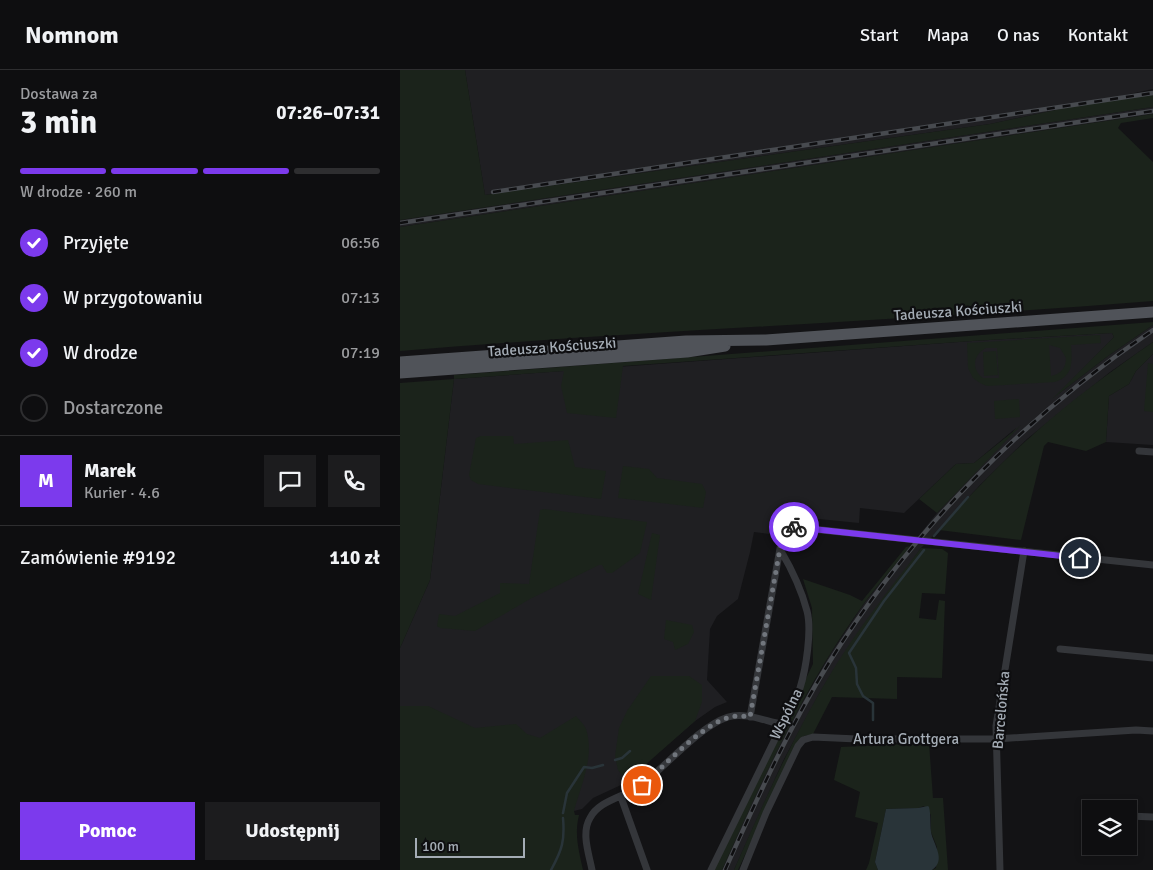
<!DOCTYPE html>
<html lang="pl">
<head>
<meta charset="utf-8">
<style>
  :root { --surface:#0e0e10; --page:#1c1c1e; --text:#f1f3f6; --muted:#9b9c9f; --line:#2e2e30; --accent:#7c3aed }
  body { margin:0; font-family:Signika,sans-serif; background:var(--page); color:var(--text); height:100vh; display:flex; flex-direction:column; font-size:19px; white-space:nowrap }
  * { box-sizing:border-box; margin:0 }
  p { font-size:16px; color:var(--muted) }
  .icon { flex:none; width:28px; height:28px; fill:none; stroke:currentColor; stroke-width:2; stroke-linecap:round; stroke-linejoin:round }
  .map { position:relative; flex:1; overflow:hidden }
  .sheet { display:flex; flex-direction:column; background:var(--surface); width:400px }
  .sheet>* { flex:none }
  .controls { position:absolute; left:682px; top:730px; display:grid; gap:10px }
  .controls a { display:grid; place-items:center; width:55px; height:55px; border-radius:0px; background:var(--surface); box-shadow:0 2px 8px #0003,0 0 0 1px var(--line); font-size:25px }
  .scale { position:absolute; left:15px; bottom:12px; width:110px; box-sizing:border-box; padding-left:5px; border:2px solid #a4acb5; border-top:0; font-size:14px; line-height:18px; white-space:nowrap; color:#a4acb5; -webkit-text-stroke:4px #0e0e10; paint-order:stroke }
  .pin { position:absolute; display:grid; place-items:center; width:42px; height:42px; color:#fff; margin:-21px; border:2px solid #fff; border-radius:50%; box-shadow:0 1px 5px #0007 }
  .courier { position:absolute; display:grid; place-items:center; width:50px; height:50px; margin:-25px; border:4px solid #7c3aed; border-radius:50%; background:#fff; color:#222; box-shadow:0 1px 6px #0007 }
  .summary em { font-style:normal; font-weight:700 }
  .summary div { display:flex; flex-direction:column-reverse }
  .summary { display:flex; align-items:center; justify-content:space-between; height:85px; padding:0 20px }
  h1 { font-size:32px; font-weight:700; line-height:38px }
  .bar { display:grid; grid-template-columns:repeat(4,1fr); gap:8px 5px; align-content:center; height:60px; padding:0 20px }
  .bar i { height:6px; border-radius:4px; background:var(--line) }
  .bar .current { background:var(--accent) }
  .bar p { grid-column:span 4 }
  .line { display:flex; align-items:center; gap:12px; padding:0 20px; border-top:1px solid var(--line) }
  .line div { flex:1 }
  .round { display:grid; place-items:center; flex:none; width:52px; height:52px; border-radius:0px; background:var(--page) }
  ol { padding:0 20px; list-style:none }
  li { display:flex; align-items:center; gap:15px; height:55px }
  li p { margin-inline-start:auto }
  li .icon { padding:5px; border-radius:50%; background:var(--accent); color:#fff; stroke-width:4 }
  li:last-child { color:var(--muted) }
  li i { width:28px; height:28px; border:2px solid var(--line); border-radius:50% }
  .button { display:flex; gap:10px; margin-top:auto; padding:10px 20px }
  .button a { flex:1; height:58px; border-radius:0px; background:var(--accent); color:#fff; font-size:20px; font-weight:700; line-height:58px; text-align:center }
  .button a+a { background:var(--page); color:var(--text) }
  header { display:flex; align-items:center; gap:30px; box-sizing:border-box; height:70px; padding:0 25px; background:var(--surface); border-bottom:1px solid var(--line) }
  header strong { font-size:24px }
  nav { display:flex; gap:28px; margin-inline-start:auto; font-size:18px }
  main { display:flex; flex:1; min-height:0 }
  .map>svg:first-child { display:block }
</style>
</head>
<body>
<header>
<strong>Nomnom</strong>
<nav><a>Start</a><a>Mapa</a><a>O nas</a><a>Kontakt</a></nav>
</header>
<main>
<section class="sheet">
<div class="summary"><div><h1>3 min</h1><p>Dostawa za</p></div><em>07:26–07:31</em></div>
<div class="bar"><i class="current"></i><i class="current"></i><i class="current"></i><i></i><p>W drodze · 260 m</p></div>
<ol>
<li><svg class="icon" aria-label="check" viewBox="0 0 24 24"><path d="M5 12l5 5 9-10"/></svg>Przyjęte<p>06:56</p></li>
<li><svg class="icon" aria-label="check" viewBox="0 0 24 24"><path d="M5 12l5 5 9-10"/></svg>W przygotowaniu<p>07:13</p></li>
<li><svg class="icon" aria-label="check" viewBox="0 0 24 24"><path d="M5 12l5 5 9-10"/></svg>W drodze<p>07:19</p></li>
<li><i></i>Dostarczone</li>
</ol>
<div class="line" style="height:90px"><b class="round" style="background:var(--accent);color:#fff">M</b><div><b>Marek</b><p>Kurier · 4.6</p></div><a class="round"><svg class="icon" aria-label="chat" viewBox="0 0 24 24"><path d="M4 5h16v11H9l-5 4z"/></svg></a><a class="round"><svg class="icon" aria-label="phone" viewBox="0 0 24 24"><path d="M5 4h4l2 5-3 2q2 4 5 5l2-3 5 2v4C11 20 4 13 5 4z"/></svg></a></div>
<div class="line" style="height:65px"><div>Zamówienie #9192</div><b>110 zł</b></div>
<div class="button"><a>Pomoc</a><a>Udostępnij</a></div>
</section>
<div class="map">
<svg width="753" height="800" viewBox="0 0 753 800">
  <rect width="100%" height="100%" fill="#131315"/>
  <path fill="#1f1f22" d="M65,0H753V19L590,54L85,125Z
    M753,37V44L0,157V150Z
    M753,255V272L710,302L627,369L580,415L539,460L521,478L435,598L419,624L383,691L334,800H322L351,733L389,655L431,583L465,532L537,443L616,358L574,393L556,394L504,443L460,438L459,453L389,446L380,443L376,465L354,462L350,482L338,529L317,546L310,559L307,610L327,632L315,637L295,651L221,715L193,728L182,739L112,756L0,673V578L30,510L54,309L572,271L712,263L714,267L657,325L708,286Z
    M753,284V375L706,372L709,326L729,314L736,301Z"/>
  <path fill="#1b231b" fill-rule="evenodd" d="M0,0H65L85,125L590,54L674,36L753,24V37L0,150Z
    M753,44V48L721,53L718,58L753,92V231C502,251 251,260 0,281V157Z
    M753,252V255L708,286L652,329L714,267L712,263L572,271L223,296L216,348L167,343L161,316L164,301L54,309L30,510L0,578V313L54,309V305Z
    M700,265L701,273L671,275C672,291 674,306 655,312L587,316L580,313L573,308L568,298L567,273ZM649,275L660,278L666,288C666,298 661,304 651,306ZM586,278H597L599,308H583C571,299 573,285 586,278Z
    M753,272V284L736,301L729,314L709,326L706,372L686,381L648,372L644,376L621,470L539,460C567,429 595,398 627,370C666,334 710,302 753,272Z
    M596,281L598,305L584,306L583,282Z
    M748,293L753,294V342L744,341Z
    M619,329L620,347L595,349L594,331Z
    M621,355L537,443L519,429L556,394L574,393Z
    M81,366H113L114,374L168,370L175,397L206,401L201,429L78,414L71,410L69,405L76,368Z
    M223,396L249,399L257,408L302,414L306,422L303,438L218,428Z
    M144,439L247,452L240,483L212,503H207L202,495H199L130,529L75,561L40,558L37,556L39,544L55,546L100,523V513L129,514L140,440Z
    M252,463L260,465L251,530L238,524Z
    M511,476C496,495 479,513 465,532C405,614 363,708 322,800H313L413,594L412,538L403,509L450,525L462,531L506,477Z
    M521,478L542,479L548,483L545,524L522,523L519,548L536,550L539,530L545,531L542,608L497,607V629L432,627L413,664L404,666L399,672L373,725L338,800H334C364,731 395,662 434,598C460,556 491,517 521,478Z
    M266,550L292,555L294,562L288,574L275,580L273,572L264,569Z
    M251,606H289L302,615V632L295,651L227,711L218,700L215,686L219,658L227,641Z
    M0,636H28L75,658L116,654L127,664L140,668L176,646C179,650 184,654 186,659C195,686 181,715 174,741L175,745H179C174,765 179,781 183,800H0Z
    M529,673L533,728H543L548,800H532L536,798L537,777L531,762V745L524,736L518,738L486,739L475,792L478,800H466L469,793L478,753L455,747L460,722L434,710L441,677Z"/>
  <path fill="#293439" d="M528,736L529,737C531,745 530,753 531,762C533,774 547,790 532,800H478L475,792L486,739L518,738Z"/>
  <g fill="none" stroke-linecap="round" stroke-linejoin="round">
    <path stroke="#293439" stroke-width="2.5" d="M534,466L568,427
      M473,650V633L463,626L457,614L456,598L449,583L484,531L524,480
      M215,690L222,688L230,681
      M163,743L167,723L184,697L192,698L203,695
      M151,800C162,780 165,771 163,748"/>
    <path stroke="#34363a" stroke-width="7" d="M739,381L753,382
      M660,579L753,588
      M350,647L384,456L753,495
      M221,727L247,800
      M729,746L753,747
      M192,800C189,784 181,763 190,748C199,730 225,727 241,715C267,696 298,657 328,647C345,642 365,651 381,654
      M311,800L400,618C406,599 412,560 407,541C402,522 391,498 381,481
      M343,800L366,743L398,676L403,670L413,667L457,669H596L736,660L753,661
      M600,800L596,656L624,481"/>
    <path stroke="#505359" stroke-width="11" d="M0,292L286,271L366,270L753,242
      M0,303L287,282L325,276"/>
    <g stroke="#474a4f" stroke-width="4.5">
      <path id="rail" d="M93,122L753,23
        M0,153L753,41
        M325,800C357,729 389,657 430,591C513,459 624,347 753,260"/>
    </g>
    <use href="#rail" stroke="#0e0e10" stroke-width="2.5" stroke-dasharray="8" stroke-linecap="butt"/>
  </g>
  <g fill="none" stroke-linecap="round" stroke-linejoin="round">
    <path stroke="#71767d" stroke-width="5" stroke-dasharray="0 9" d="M242,715C266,695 298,658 327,648C334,645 342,646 350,647L384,456L394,457"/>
    <path stroke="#7c3aed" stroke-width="6" d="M394,457L680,488"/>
  </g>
  <g text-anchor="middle" stroke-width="4.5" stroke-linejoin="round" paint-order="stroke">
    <g font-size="15" fill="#a4acb5" stroke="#0e0e10">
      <text transform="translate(558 241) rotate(-4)" y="5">Tadeusza Kościuszki</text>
      <text transform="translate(152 277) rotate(-4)" y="5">Tadeusza Kościuszki</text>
      <text transform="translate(601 640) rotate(-85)" y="5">Barcelońska</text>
      <text transform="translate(386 644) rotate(-64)" y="5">Wspólna</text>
      <text x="506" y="674">Artura Grottgera</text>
    </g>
  </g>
</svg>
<div class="controls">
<a><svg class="icon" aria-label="layers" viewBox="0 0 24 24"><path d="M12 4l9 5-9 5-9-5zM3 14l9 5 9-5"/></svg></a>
</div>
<div class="scale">100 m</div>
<div class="pin" style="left:242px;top:715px;background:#ea580c"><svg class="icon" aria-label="bag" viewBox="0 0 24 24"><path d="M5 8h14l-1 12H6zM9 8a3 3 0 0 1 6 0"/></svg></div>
<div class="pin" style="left:680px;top:488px;background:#1f2937"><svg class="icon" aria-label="home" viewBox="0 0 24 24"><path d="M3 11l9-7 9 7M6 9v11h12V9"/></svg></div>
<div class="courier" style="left:394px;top:457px"><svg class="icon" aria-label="bike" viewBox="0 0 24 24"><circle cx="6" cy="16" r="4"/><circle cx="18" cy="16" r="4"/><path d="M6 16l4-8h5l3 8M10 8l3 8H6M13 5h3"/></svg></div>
</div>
</main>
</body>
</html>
